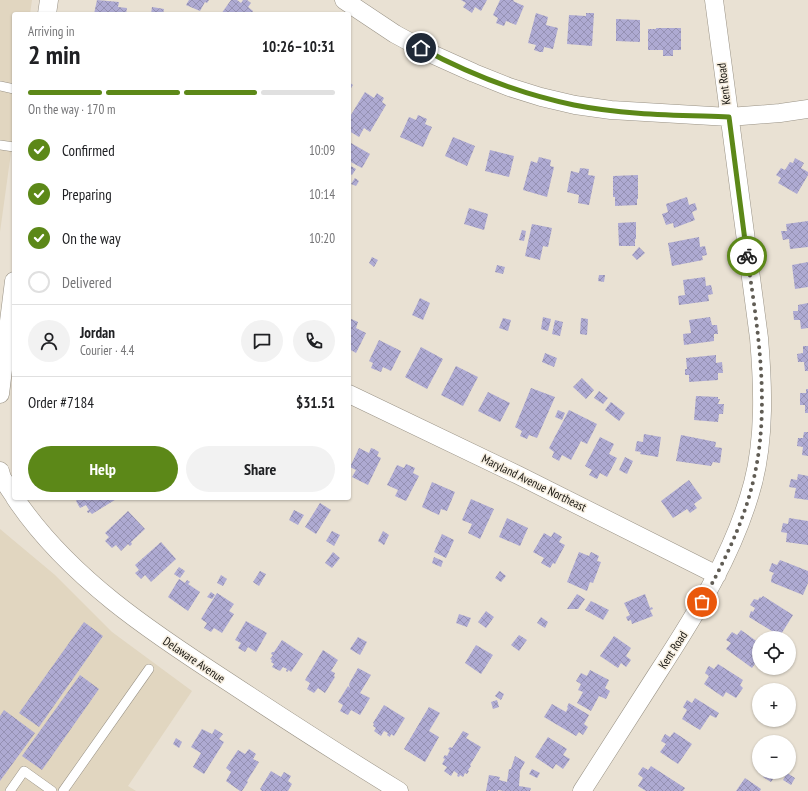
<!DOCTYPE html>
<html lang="en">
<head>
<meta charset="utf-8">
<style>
  :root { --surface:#fff; --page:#f2f2f2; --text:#202124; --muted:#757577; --line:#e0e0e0; --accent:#5c8818 }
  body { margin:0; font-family:"PT Sans Narrow",sans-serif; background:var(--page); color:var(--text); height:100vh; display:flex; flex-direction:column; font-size:15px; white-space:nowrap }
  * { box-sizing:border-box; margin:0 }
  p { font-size:13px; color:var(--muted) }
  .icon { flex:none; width:22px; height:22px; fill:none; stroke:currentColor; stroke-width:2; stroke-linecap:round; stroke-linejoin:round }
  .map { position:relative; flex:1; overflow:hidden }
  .side { position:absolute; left:12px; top:12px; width:339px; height:488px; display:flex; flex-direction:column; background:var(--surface); border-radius:4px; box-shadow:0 1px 3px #0004 }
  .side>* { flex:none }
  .controls { position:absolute; left:752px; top:631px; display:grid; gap:8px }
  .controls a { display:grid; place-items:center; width:44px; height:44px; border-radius:50%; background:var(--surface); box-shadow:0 1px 3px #0004; font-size:20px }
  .pin { position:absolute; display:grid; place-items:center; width:34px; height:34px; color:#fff; margin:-17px; border:2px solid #fff; border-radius:50%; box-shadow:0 1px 4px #0007 }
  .courier { position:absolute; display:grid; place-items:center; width:40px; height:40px; margin:-20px; border:3px solid #5c8818; border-radius:50%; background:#fff; color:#222; box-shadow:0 1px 5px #0007 }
  .overview em { font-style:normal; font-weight:700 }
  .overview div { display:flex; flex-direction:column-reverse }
  .overview { display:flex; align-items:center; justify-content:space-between; height:68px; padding:0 16px }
  h1 { font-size:26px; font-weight:700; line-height:30px }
  .bar { display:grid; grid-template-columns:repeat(4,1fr); gap:6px 4px; align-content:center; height:48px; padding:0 16px }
  .bar i { height:5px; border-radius:3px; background:var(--line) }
  .bar .active { background:var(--accent) }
  .bar p { grid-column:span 4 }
  .line { display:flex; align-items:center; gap:10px; padding:0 16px; border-top:1px solid var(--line) }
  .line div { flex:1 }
  .round { display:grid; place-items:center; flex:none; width:42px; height:42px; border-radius:21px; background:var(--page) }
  ol { padding:0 16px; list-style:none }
  li { display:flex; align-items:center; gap:12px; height:44px }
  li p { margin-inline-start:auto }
  li .icon { padding:4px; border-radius:50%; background:var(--accent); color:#fff; stroke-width:4 }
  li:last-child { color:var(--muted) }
  li i { width:22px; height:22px; border:2px solid var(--line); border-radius:50% }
  .action { display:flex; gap:8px; margin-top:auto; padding:8px 16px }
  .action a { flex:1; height:46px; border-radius:24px; background:var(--accent); color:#fff; font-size:16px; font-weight:700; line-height:46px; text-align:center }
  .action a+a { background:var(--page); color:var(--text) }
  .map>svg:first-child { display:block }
</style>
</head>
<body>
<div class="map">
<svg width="808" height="791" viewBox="0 0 808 791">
  <defs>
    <pattern id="building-cross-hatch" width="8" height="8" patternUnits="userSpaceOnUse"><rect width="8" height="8" fill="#aeaad2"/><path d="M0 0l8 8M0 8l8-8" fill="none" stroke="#9591b3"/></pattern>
  </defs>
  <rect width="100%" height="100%" fill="#e9e1d3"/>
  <path fill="#e1d6c0" d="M0,0H32L30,14H14V131L0,232Z
    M0,529L55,575L112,632L192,691L128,786L136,791H0Z"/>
  <path fill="url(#building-cross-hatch)" d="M97,0L119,2L118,7L127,8L126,14H94Z
    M189,0H209L207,3L205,2L200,11L186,5Z
    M231,0H237L241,3L243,0H247L251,3L248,7L253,11L251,14H221Z
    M461,0H487L481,11L475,7L472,13L463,7L466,3Z
    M500,0H514L513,1L524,6L516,25L506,21L504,26L496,23L498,18L493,15Z
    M152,7L164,9L163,14H151Z
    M536,13L548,17L546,25L558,28L553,49L544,47L543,52H540L534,50L536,45L528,43Z
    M586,13H594L592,46L567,44L569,15L586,16Z
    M616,19L640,20V42L616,41Z
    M656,28H681V50H673V56H663V50H648V29H656Z
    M349,82L353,85L349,91Z
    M365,92L374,98L377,93L378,94L384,98L382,102L386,105L370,132L364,128L359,137L349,131V118Z
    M418,115L427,119L425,124L432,127L423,147L400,137L409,117L416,120Z
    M453,137L475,146L467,166L445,156Z
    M351,143L370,154L362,168L349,161V147Z
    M490,150L514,156L509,177L485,171Z
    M539,157L551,160L550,166L554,167L547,197L523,190L531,161L537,163Z
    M795,158L804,163L801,168L808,172V175L797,194L778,183L781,178L776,175L781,168L785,170L790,162L793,163Z
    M349,165L356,169L352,175L349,173Z
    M580,168L589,169L588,175L595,176L589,205L578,203L579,195L567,192L571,171L579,173Z
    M638,175V199H637V205L615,206V197H613V176Z
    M355,178L359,181L356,186L351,184Z
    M687,197L689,205L695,203L696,206L697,210L692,212L695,220L674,228L673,223L666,225L662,214L668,212L666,204Z
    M469,208L488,214L484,230L464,224Z
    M808,221V247L790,249L789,239L783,240L781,231H787L786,224Z
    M636,222V239H635V246H619L618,223Z
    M532,224L552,228L548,247L543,246L540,260L525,256Z
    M522,230L526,231L524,241L519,240Z
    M699,237L700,247L705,246L707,255L702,256L703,260L672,266L668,243Z
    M639,247L645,253L637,260L632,255Z
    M372,257L378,260L374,267L369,263Z
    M808,262V287L795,289L792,265Z
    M497,265L505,267L503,274L495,272Z
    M599,275H605L604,282L598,281Z
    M705,277L706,286L711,285L713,294L708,295L709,301L679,305L678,296L685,295L683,280Z
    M420,298L430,303L423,320L412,315Z
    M808,303V328L801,329L800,320H794L793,311H798V305Z
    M543,317L551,319L548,331L541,329Z
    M710,317L712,325H717L718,334H714V341L684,345L683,334L691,333L689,320Z
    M349,318L358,322L356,328L366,333L356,353L349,349Z
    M503,318L511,320L508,331L499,328Z
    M581,318L588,319L587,335L580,334Z
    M555,320L563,322L560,336L552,334Z
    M379,340L401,351L391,371L383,367L381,372L371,368L373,363L369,361Z
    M803,346H808V371H805L804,362H798L797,354L803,353Z
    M421,347L443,359L427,389L405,377Z
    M545,353L557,358L554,367L542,362Z
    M716,355V363L722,362L723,373H718V380L689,382V375H685V369H687L686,358Z
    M456,366L478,377L463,406L441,395Z
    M582,378L594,390L586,399L573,387Z
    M531,388L555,397L537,438L529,435L527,439L520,436L522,431L515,427Z
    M806,389H808V413H805V405H800V393H806Z
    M599,391L608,398L603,404L594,398Z
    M488,392L510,403L500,422L478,411Z
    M696,396L718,397V399H720L718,404H724L723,414H719L718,422L694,420Z
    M611,402L625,413L619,421L605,410Z
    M558,410L565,413L562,420L555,417Z
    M569,410L597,424L587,444L581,441L571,460L562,455L559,461L552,457L554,452L549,448Z
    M804,432H808V456L802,455L803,447L797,446L798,438H803Z
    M644,434L661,437L658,457L640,454L641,452L635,451L637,441L643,442Z
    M681,435L716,442L715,447L722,448L720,463L713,462L711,466L676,461Z
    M600,437L614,444L609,454L617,458L607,477L600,473L597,479L589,475L592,470L585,466Z
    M359,448L369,453L371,448L374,449L379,452L377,456L381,458L368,485L352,477L356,470L350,467Z
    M625,457L633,461L627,474L619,470Z
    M406,464L415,468L413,473L419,476L406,501L395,496L398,490L387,485L397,465L404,468Z
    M798,474L808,476V500L794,498L796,488L789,487L791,479L797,480Z
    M689,480L702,498L694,504L697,508L690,513L687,509L673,518L661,501Z
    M432,482L455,492L447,511L441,509L439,515L422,507Z
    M79,498H118L92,514L90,512L88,513L87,511L89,510L86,505L80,508L76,501Z
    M471,499L494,509L480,539L468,533L472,524L462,520Z
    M320,503L331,510L316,534L305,527Z
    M294,510L304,515L298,525L289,520Z
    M128,511L145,529L131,542L132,544L130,546L128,544L121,551L116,545L112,548L105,541L109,537L105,533Z
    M507,518L528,528L520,546L499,537Z
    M789,518L808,521V545L786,542L787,533L781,532L783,523L788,524Z
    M332,531L340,535L334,546L326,541Z
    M383,531L389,535L384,545L378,541Z
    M554,532L562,537L559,542L565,545L555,564L553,563L550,568L541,563L544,558L533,552L544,533L551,537Z
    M442,534L454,540L446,558L434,552Z
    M161,542L176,559L151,582L145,575L141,579L135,573L139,570L135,565Z
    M333,552L340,558L332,568L325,563Z
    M579,552L589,556L591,552L599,556L597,561L601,562L593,583L590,582L587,591L567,582Z
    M434,557L443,561L441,567L432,563Z
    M780,560L808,571V583L803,595L771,582L772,576L774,573L769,571L772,563L777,565Z
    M179,567L185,571L180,578L174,574Z
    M260,571L266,574L259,586L253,582Z
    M500,571L506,576L501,582L495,578Z
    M221,575L227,579L223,586L217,583Z
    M179,579L185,583L187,580L190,582L188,584L200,592L188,611L168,597Z
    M211,592L215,595L212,599L207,597Z
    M217,593L234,604L229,611L234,614L222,633L214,628L211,632L204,628L207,623L201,619Z
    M577,594L585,599L578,609H567Z
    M645,594L650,608L652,607L653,609L650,610L653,616L632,624L631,620L628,621L626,617L630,615L624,603Z
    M763,596L793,615L780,636L749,617L751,611L753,612L755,608L750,605L754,599L758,600L760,597L761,598Z
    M591,601L609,610L603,620L585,610Z
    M486,611L494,617L486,628L478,622Z
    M459,614L471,618L467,627L456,623Z
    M541,617L548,622L545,628L537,623Z
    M246,621L267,633L256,652L248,647L245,652L238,648L241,643L235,640Z
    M84,622L103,636L39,727L19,713Z
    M741,630L759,643V658L752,668L726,649L731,643L726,640L732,632L737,635Z
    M519,635L527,640L519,651L511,645Z
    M614,636L631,648L626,656L631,660L626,667L621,663L618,668L600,656Z
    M358,637L367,642L360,655L350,649Z
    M282,640L303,654L291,672L289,670L287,672L286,671L287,669L283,667L280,671L272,667L274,664L271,662L272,660L270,659L273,655L271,654L272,652H274Z
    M476,645L493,655L481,674L465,663Z
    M323,650L338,660L331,671L335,673L334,676L335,677L325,693L318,688L314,693L307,689L310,683L305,680Z
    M718,664L743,680L740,685L743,688L736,698L726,692L723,697L704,684L709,676L705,673L708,667L709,666L714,669Z
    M358,668L371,675L360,693L370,698L360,715L351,710L348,715L340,711L343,705L338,702L348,686L350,688L349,684Z
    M590,670L609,680L605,688L610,691L606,699L599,696L591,711L577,703L583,692L578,690L581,684L576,681L581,673L587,676Z
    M80,675L99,689L42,770L22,756Z
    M499,691L504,694L501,700L495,696Z
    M695,698L719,713L716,718L710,715L700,730L682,719L687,710L683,707L687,700L692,703Z
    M497,700L499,707L493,709L491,702Z
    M569,703L589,715L584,724L588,727L583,735L579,732L576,736L544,717L552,704L566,712L568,708L567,707Z
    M384,705L405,718L394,736L391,734L390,737L387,735L388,733L384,731L381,736L374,731L376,728L373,726L374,724L373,723Z
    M429,707L440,713L429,731L439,737L425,762L404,749Z
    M4,710L35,733L0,781V716Z
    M202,729L212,734L215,729L223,734L219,739L224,742L204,774L193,767L201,753L191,747Z
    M463,731L469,734L466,738L481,747L470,765L471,766L468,770L469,771L467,774L465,773L463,777L460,775L459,777L457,776L458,774L454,771L451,776L444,771L447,767L442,764L445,759L443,758L445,755L447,756L450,750L448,749L450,747L452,748Z
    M674,732L692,744L678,764L660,752L666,744L661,741L665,734L670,737Z
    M548,737L567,749L563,755L570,759L563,769L556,764L553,769L535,757Z
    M176,738L182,742L179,748L173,744Z
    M249,749L256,754L253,759L259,762L247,781L248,782L242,791H240L226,781L231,772L226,768L238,750L245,754Z
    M515,756L525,762L520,771L519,786L531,788L530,791H504L498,790V791H486L489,775L500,777L499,780L507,782L509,769H511Z
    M651,766L685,788L683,791H646L638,786L643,778L638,774L642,768L643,767L648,770Z
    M532,769L540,773L537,778L529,774Z
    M271,771L281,777L284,772L291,776L288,781L292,784L288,791H262L260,789Z
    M767,772L775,776L771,782L763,777Z
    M787,773L795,778L791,785L783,780Z
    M745,778L761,789L760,791H736Z"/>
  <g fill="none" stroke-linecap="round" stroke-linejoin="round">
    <g stroke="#999285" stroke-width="10">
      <path id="service" d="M0,86L14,89
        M0,145L14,147
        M10,791L24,771L52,791
        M63,791L149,669"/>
    </g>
    <g stroke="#999285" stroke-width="19">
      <path id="minor" d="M344,0L395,34L434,55L474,73L509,87L541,97L575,105L611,110L729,117L780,113L808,109
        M47,14L49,0
        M0,394L14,281
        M349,394L518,475L717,575
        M0,471L2,478L14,496
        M15,498C68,577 151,632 230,683C286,720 342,756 399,791
        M582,791C607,752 632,713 657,674C696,614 735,552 753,483C765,437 763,385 759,338L714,0"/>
    </g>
    <use href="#service" stroke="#fff" stroke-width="9"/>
    <use href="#minor" stroke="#fff" stroke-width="18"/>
  </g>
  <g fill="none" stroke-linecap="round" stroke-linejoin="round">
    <path stroke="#605c54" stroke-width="4" stroke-dasharray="0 7.2" d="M702,602C723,564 743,524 753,482C771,408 758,330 747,256"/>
    <path stroke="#5c8818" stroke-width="5" d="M421,48C469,74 521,94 574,105C625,115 677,115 729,117L747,256"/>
  </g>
  <g text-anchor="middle" stroke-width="3" stroke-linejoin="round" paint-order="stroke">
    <g font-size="12" fill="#16140f" stroke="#f6eee0">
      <text transform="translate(724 84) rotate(-97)" y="4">Kent Road</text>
      <text transform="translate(534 483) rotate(26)" y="4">Maryland Avenue Northeast</text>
      <text transform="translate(673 650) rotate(-57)" y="4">Kent Road</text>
      <text transform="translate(194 660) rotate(34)" y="4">Delaware Avenue</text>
    </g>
  </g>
</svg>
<div class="controls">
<a><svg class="icon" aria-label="locate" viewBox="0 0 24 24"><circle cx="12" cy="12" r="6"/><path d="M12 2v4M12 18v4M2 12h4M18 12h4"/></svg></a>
<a>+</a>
<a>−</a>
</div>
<div class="pin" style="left:702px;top:602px;background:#ea580c"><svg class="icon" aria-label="bag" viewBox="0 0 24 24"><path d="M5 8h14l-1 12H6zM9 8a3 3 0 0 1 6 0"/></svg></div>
<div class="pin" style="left:421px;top:48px;background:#1f2937"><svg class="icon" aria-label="home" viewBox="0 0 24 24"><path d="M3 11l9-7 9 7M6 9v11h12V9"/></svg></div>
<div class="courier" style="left:747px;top:256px"><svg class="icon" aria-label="bike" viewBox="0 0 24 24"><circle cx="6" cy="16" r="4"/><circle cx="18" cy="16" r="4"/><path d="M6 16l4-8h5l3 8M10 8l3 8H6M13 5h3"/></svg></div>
<section class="side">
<div class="overview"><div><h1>2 min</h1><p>Arriving in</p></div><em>10:26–10:31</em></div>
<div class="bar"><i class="active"></i><i class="active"></i><i class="active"></i><i></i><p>On the way · 170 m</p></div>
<ol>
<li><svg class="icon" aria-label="check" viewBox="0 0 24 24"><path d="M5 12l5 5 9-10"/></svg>Confirmed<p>10:09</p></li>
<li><svg class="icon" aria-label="check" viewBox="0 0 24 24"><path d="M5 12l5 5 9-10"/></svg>Preparing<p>10:14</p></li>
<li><svg class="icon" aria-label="check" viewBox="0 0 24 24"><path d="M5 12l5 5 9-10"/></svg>On the way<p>10:20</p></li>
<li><i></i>Delivered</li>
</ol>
<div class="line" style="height:72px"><a class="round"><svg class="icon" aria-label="person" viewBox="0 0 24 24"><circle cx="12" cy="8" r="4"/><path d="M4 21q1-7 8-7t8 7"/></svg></a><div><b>Jordan</b><p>Courier · 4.4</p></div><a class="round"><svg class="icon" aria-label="chat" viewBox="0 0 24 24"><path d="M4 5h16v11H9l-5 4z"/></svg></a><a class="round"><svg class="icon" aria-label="phone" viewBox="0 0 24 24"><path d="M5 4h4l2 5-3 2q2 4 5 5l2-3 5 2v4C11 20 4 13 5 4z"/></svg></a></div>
<div class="line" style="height:52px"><div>Order #7184</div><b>$31.51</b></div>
<div class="action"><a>Help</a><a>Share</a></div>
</section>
</div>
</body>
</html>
